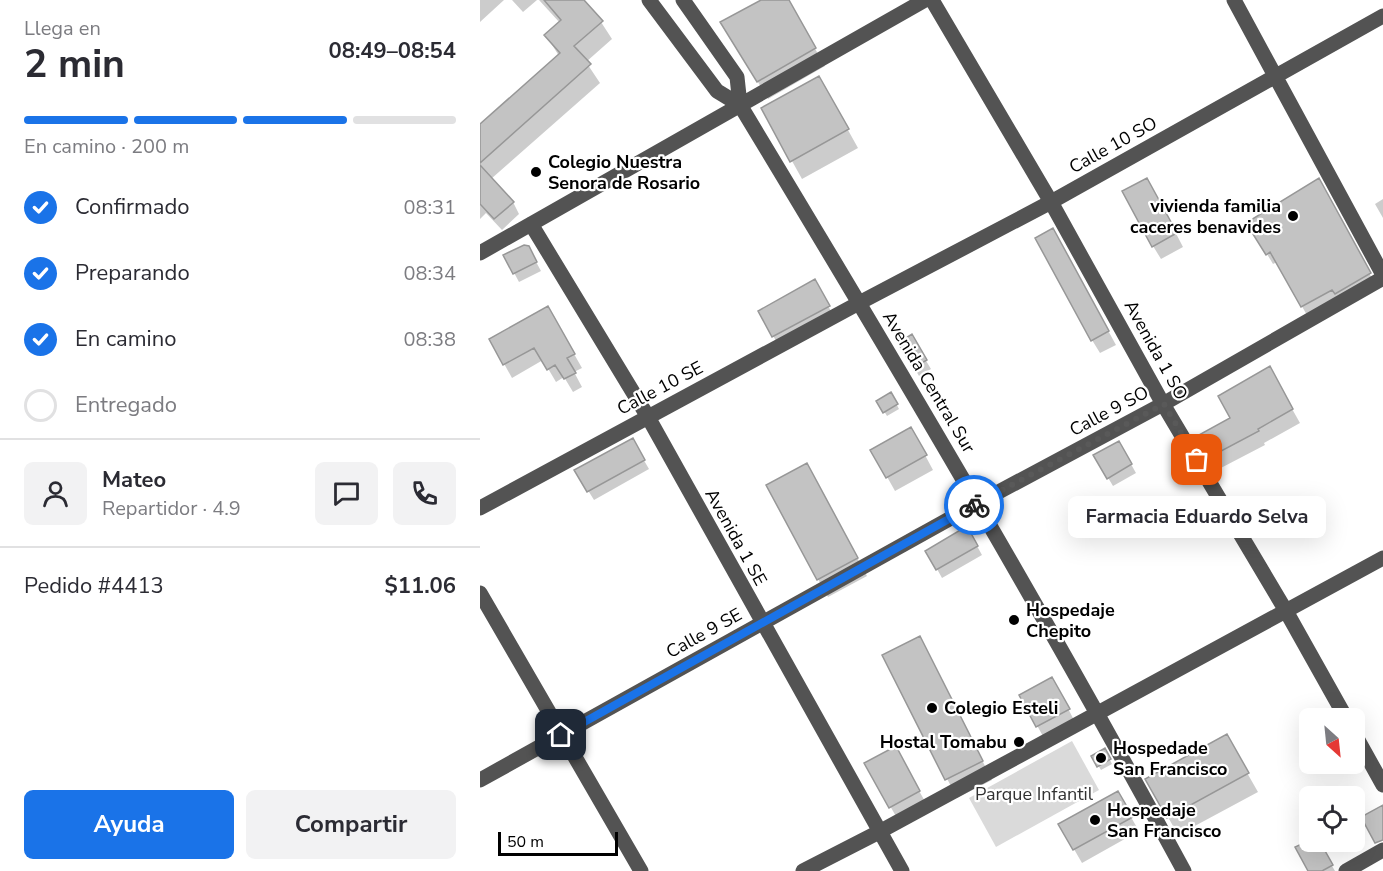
<!DOCTYPE html>
<html lang="es">
<head>
<meta charset="utf-8">
<style>
  :root { --surface:#fff; --page:#f2f2f3; --text:#2b2b33; --muted:#7c7c81; --line:#e1e1e2; --accent:#1a73e8 }
  body { margin:0; font-family:"Nunito Sans",sans-serif; background:var(--page); color:var(--text); height:100vh; display:flex; flex-direction:column; font-size:22px; white-space:nowrap }
  * { box-sizing:border-box; margin:0 }
  p { font-size:20px; color:var(--muted) }
  .icon { flex:none; width:33px; height:33px; fill:none; stroke:currentColor; stroke-width:2; stroke-linecap:round; stroke-linejoin:round }
  .map { position:relative; flex:1; overflow:hidden }
  .panel { display:flex; flex-direction:column; background:var(--surface); width:480px }
  .panel>* { flex:none }
  .needle { width:39px; rotate:153deg }
  .buttons { position:absolute; left:819px; top:708px; display:grid; gap:12px }
  .buttons a { display:grid; place-items:center; width:66px; height:66px; border-radius:9px; background:var(--surface); box-shadow:0 6px 24px #0002; font-size:30px }
  .scale { position:absolute; left:18px; bottom:15px; width:120px; box-sizing:border-box; padding-left:6px; border:3px solid #000; border-top:0; font-size:16px; line-height:21px; white-space:nowrap; color:#000; -webkit-text-stroke:4px #fff; paint-order:stroke }
  .pin { position:absolute; display:grid; place-items:center; width:51px; height:51px; color:#fff; margin:-26px; border-radius:12px; box-shadow:0 3px 9px #0006 }
  .courier { position:absolute; display:grid; place-items:center; width:60px; height:60px; margin:-30px; border:4px solid #1a73e8; border-radius:50%; background:#fff; color:#222; box-shadow:0 2px 8px #0007 }
  .bubble { position:absolute; height:42px; border-radius:9px; background:var(--surface); box-shadow:0 6px 24px #0002; font-size:20px; font-weight:700; line-height:42px; text-align:center }
  .headline em { font-style:normal; font-weight:700 }
  .headline div { display:flex; flex-direction:column-reverse }
  .headline { display:flex; align-items:center; justify-content:space-between; height:102px; padding:0 24px }
  h1 { font-size:39px; font-weight:700; line-height:45px }
  .bar { display:grid; grid-template-columns:repeat(4,1fr); gap:9px 6px; align-content:center; height:72px; padding:0 24px }
  .bar i { height:8px; border-radius:4px; background:var(--line) }
  .bar .on { background:var(--accent) }
  .bar p { grid-column:span 4 }
  .line { display:flex; align-items:center; gap:15px; padding:0 24px; border-top:2px solid var(--line) }
  .line div { flex:1 }
  .round { display:grid; place-items:center; flex:none; width:63px; height:63px; border-radius:9px; background:var(--page) }
  ol { padding:0 24px; list-style:none }
  li { display:flex; align-items:center; gap:18px; height:66px }
  li p { margin-inline-start:auto }
  li .icon { padding:6px; border-radius:50%; background:var(--accent); color:#fff; stroke-width:4 }
  li:last-child { color:var(--muted) }
  li i { width:33px; height:33px; border:3px solid var(--line); border-radius:50% }
  .cta { display:flex; gap:12px; margin-top:auto; padding:12px 24px }
  .cta a { flex:1; height:69px; border-radius:9px; background:var(--accent); color:#fff; font-size:24px; font-weight:700; line-height:69px; text-align:center }
  .cta a+a { background:var(--page); color:var(--text) }
  main { display:flex; flex:1; min-height:0 }
  .map>svg:first-child { display:block }
</style>
</head>
<body>
<main>
<section class="panel">
<div class="headline"><div><h1>2 min</h1><p>Llega en</p></div><em>08:49–08:54</em></div>
<div class="bar"><i class="on"></i><i class="on"></i><i class="on"></i><i></i><p>En camino · 200 m</p></div>
<ol>
<li><svg class="icon" aria-label="check" viewBox="0 0 24 24"><path d="M5 12l5 5 9-10"/></svg>Confirmado<p>08:31</p></li>
<li><svg class="icon" aria-label="check" viewBox="0 0 24 24"><path d="M5 12l5 5 9-10"/></svg>Preparando<p>08:34</p></li>
<li><svg class="icon" aria-label="check" viewBox="0 0 24 24"><path d="M5 12l5 5 9-10"/></svg>En camino<p>08:38</p></li>
<li><i></i>Entregado</li>
</ol>
<div class="line" style="height:108px"><a class="round"><svg class="icon" aria-label="person" viewBox="0 0 24 24"><circle cx="12" cy="8" r="4"/><path d="M4 21q1-7 8-7t8 7"/></svg></a><div><b>Mateo</b><p>Repartidor · 4.9</p></div><a class="round"><svg class="icon" aria-label="chat" viewBox="0 0 24 24"><path d="M4 5h16v11H9l-5 4z"/></svg></a><a class="round"><svg class="icon" aria-label="phone" viewBox="0 0 24 24"><path d="M5 4h4l2 5-3 2q2 4 5 5l2-3 5 2v4C11 20 4 13 5 4z"/></svg></a></div>
<div class="line" style="height:78px"><div>Pedido #4413</div><b>$11.06</b></div>
<div class="cta"><a>Ayuda</a><a>Compartir</a></div>
</section>
<div class="map">
<svg width="903" height="871" viewBox="0 0 903 871">
  <rect width="100%" height="100%" fill="#fff"/>
  <path fill="#dadada" d="M592,741L619,790L516,847L489,798Z"/>
  <path fill="#0003" d="M0,0H24L0,22Z
    M32,0H57L43,12Z
    M59,0H102L121,22L132,39L106,62L120,83L11,179L33,202L39,214L22,230L6,213L0,219V126L79,56L66,35L80,23Z
    M284,0H307L345,66L288,99L253,40Z
    M339,78L378,148L322,179L312,161Z
    M839,180L895,284L828,317L797,262L793,264L768,223Z
    M675,193L703,247L681,259L673,246Z
    M903,199V218L895,204Z
    M580,243L636,345L620,353L612,340Z
    M48,247L61,271L39,282L25,256Z
    M334,281L356,320L301,350L280,312Z
    M68,308L102,368L94,372L102,387L93,392L84,377L76,382L63,360L32,378L11,340Z
    M431,336L451,369L439,376L420,343Z
    M789,368L820,423L784,443L785,445L737,470L719,437L752,419Z
    M411,394L419,409L407,416L398,401Z
    M431,429L453,470L415,491L392,450Z
    M152,440L169,469L114,500L96,471Z
    M639,443L656,473L633,486L615,456Z
    M337,483L387,576L348,597L338,579Z
    M487,528L502,555L462,578L447,551Z
    M404,656H450L512,780L477,798Z
    M580,693L596,724L565,740L541,696Z
    M746,736L778,792L698,835L688,817Z
    M415,748L447,805L418,820L386,763Z
    M625,750L632,764L621,770L613,757Z
    M637,793L659,831L602,863L580,825Z
    M830,841L838,842L855,871H830L817,848Z"/>
  <path fill="#c3c3c3" stroke="#979797" stroke-width="1.5" d="M64,0H104L123,21L94,46L111,64L0,163V124L80,53L64,35L81,20Z
    M281,0H309L336,48L277,82L240,22Z
    M339,76L369,129L310,162L281,108Z
    M0,165L34,202L14,219L0,204Z
    M667,178L697,233L672,247L642,191Z
    M839,178L891,273L855,294L852,290L821,307L790,252L786,255L766,223Z
    M573,228L629,331L611,341L555,238Z
    M44,245L49,246L57,262L33,274L23,255Z
    M335,279L350,306L292,337L278,311Z
    M68,306L95,354L87,358L96,373L84,379L75,365L67,370L54,348L23,365L9,339Z
    M432,334L447,360L433,368L418,343Z
    M790,366L813,409L778,429L779,431L728,458L717,436L750,418L738,396Z
    M411,392L418,404L403,413L396,401Z
    M431,427L447,455L406,478L390,450Z
    M153,438L165,460L107,492L94,470Z
    M639,441L652,464L627,479L613,455Z
    M327,463L378,558L337,580L286,485Z
    M487,526L498,546L456,570L445,551Z
    M440,636L503,761L465,780L402,655Z
    M572,677L590,709L556,727L539,695Z
    M747,734L769,773L687,818L665,779Z
    M416,746L440,791L409,808L384,763Z
    M625,748L631,759L617,767L611,756Z
    M638,791L653,817L593,850L578,824Z
    M903,805V840L895,843L881,817Z
    M826,842H840L853,865L842,871H828L815,847Z"/>
  <g fill="none" stroke-linecap="round" stroke-linejoin="round">
    <path stroke="#535353" stroke-width="15" d="M169,0L237,91L260,105
      M203,0L257,77L260,105C413,358 563,611 704,871
      M452,0L571,202L683,404L806,611L866,718
      M754,0L903,275
      M51,224L168,417L422,871
      M0,253L445,0
      M0,508L379,303L571,202L903,16
      M0,593L161,871
      M874,733L903,785
      M0,780L498,503L683,404L903,278
      M323,871L399,832L903,558
      M866,871L903,850"/>
  </g>
  <g fill="none" stroke-linecap="round" stroke-linejoin="round">
    <path stroke="#595959" stroke-width="6" stroke-dasharray="0 10.8" d="M494,505L684,404L717,460"/>
    <path stroke="#1a73e8" stroke-width="8" d="M81,735L494,505"/>
  </g>
  <g fill="#000" stroke="#fff" stroke-width="2">
    <circle cx="56" cy="172" r="6"/>
    <circle cx="813" cy="216" r="6"/>
    <circle cx="534" cy="620" r="6"/>
    <circle cx="452" cy="708" r="6"/>
    <circle cx="539" cy="742" r="6"/>
    <circle cx="621" cy="758" r="6"/>
    <circle cx="615" cy="820" r="6"/>
  </g>
  <g text-anchor="middle" stroke-width="4.5" stroke-linejoin="round" paint-order="stroke">
    <g font-size="18" fill="#000" stroke="#fff">
      <text transform="translate(633 145) rotate(-29)" y="6">Calle 10 SO</text>
      <text transform="translate(676 350) rotate(61)" y="6">Avenida 1 SO</text>
      <text transform="translate(449 382) rotate(59)" y="6">Avenida Central Sur</text>
      <text transform="translate(180 388) rotate(-28)" y="6">Calle 10 SE</text>
      <text transform="translate(629 411) rotate(-28)" y="6">Calle 9 SO</text>
      <text transform="translate(256 537) rotate(61)" y="6">Avenida 1 SE</text>
      <text transform="translate(224 633) rotate(-29)" y="6">Calle 9 SE</text>
    </g>
    <g font-size="18" font-weight="bold" fill="#000" stroke="#fff" text-anchor="start">
      <text x="68" y="168">Colegio Nuestra<tspan x="68" dy="21">Senora de Rosario</tspan></text>
      <text x="801" y="212" text-anchor="end">vivienda familia<tspan x="801" dy="21">caceres benavides</tspan></text>
      <text x="546" y="616">Hospedaje<tspan x="546" dy="21">Chepito</tspan></text>
      <text x="464" y="714">Colegio Esteli</text>
      <text x="527" y="748" text-anchor="end">Hostal Tomabu</text>
      <text x="633" y="754">Hospedade<tspan x="633" dy="21">San Francisco</tspan></text>
      <text x="627" y="816">Hospedaje<tspan x="627" dy="21">San Francisco</tspan></text>
    </g>
    <g font-size="18" fill="#313131" stroke="#fff">
      <text x="554" y="800">Parque Infantil</text>
    </g>
  </g>
</svg>
<div class="buttons">
<a><svg class="needle" viewBox="-14 -14 28 28"><path d="M0-13l5 13h-10z" fill="#e53935"/><path d="M0 13l5-13h-10z" fill="#7c7c81"/></svg></a>
<a><svg class="icon" aria-label="locate" viewBox="0 0 24 24"><circle cx="12" cy="12" r="6"/><path d="M12 2v4M12 18v4M2 12h4M18 12h4"/></svg></a>
</div>
<div class="scale">50 m</div>
<div class="pin" style="left:717px;top:460px;background:#ea580c"><svg class="icon" aria-label="bag" viewBox="0 0 24 24"><path d="M5 8h14l-1 12H6zM9 8a3 3 0 0 1 6 0"/></svg></div>
<div class="pin" style="left:81px;top:735px;background:#1f2937"><svg class="icon" aria-label="home" viewBox="0 0 24 24"><path d="M3 11l9-7 9 7M6 9v11h12V9"/></svg></div>
<div class="courier" style="left:494px;top:505px"><svg class="icon" aria-label="bike" viewBox="0 0 24 24"><circle cx="6" cy="16" r="4"/><circle cx="18" cy="16" r="4"/><path d="M6 16l4-8h5l3 8M10 8l3 8H6M13 5h3"/></svg></div>
<div class="bubble" style="left:588px;top:496px;width:258px">Farmacia Eduardo Selva</div>
</div>
</main>
</body>
</html>
